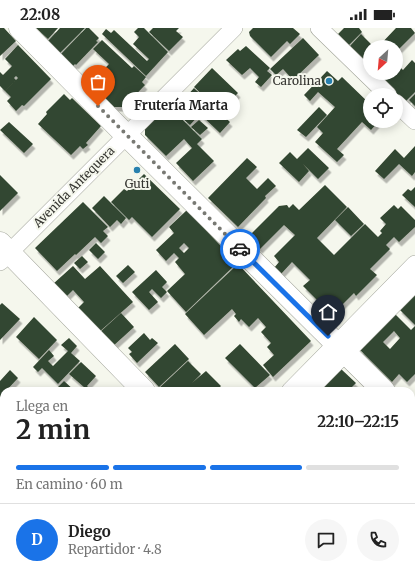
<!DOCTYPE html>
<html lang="es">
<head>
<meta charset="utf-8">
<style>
  :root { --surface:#fff; --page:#f6f6f6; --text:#222; --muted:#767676; --line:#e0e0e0; --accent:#1a73e8 }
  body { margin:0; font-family:Merriweather,serif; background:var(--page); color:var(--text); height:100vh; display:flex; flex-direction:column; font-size:15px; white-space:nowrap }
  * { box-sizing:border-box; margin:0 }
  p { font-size:13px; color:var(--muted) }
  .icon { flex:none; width:22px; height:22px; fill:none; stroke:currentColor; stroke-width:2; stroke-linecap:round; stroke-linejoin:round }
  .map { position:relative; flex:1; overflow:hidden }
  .drawer { position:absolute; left:0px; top:359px; width:415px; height:196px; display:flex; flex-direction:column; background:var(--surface); border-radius:12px 12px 0 0; box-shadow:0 2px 10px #0003 }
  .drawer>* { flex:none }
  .needle { width:26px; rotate:206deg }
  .tools { position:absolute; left:363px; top:12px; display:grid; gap:8px }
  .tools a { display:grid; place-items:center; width:40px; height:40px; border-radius:50%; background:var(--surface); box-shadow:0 2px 10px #0003; font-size:20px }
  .pin { position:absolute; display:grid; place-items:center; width:34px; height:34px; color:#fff; margin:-41px -17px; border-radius:50% 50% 50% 0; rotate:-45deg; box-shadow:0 0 4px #0007 }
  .pin .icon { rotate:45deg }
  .courier { position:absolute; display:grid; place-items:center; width:40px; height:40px; margin:-20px; border:3px solid #1a73e8; border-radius:50%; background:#fff; color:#222; box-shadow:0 1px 5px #0007 }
  .bubble { position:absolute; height:28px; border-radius:14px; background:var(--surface); box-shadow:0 2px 10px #0003; font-size:13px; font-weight:700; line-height:28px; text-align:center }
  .overview em { font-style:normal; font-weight:700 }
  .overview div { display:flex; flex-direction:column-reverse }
  .overview { display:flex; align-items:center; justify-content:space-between; height:68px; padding:0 16px }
  h1 { font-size:26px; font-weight:700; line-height:30px }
  .bar { display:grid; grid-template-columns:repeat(4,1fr); gap:6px 4px; align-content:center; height:48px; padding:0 16px }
  .bar i { height:5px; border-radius:3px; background:var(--line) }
  .bar .selected { background:var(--accent) }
  .bar p { grid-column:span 4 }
  .line { display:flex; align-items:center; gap:10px; padding:0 16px; border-top:1px solid var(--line) }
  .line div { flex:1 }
  .round { display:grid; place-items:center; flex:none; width:42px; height:42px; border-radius:21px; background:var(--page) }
  .status { display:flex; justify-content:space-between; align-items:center; height:28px; padding:0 20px; background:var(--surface); direction:ltr }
  .status svg { height:11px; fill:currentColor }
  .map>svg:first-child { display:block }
</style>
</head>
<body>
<div class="status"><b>22:08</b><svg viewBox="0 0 49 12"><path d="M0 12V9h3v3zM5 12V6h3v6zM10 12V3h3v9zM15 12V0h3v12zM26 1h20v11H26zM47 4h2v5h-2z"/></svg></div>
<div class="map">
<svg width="415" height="555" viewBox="0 0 415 555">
  <defs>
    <filter id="shadow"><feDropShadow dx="2.5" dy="4.5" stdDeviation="0" flood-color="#0004"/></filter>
  </defs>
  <rect width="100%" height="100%" fill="#f5f7ed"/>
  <path fill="#334630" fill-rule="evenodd" filter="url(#shadow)" d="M0,0H4L16,13L0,28Z
    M36,0H58L48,11Z
    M60,0H85L60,25L48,13Z
    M86,0H89L99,10L96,13L98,14L76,37L75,36L72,39L60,27Z
    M138,0H144L168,24L146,48L102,6L106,1L111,5L114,2L147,33L149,31L133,16L139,9L134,4Z
    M153,0H179L176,3L183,9L169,23L149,4Z
    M253,0H293L300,6L290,16L287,13L271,29L250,8L249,4Z
    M344,0H359L362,4L349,17L338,6Z
    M396,0H411L415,5L396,24V19H378Z
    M361,6L374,19H370V37L350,18Z
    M303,10L319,27L293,52L283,41L276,47L270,41Z
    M102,12L132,40L134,38L146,49L142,54L145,57L124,79H114L90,56L109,36L93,21Z
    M18,17L51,51L24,78L22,77L16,83L7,73L11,69L5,63L22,46L18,50L16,48L14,50L16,52L5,63L0,58V44L3,47L12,38L5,31Z
    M246,18L270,40L267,43L272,47L261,59L255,54L259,49L250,40L242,47L226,32L238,21L240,23Z
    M412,32L415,35V64L404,75L387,58L389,56L378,45H396V35L403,42Z
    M212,40L238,65L228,75L216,64L208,72L194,59Z
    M327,43L338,53L342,49L370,76V93H379L371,102L362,94L337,121L344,127L337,134L315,114L323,105L317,99L335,79L318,64L310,73L304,67Z
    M194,60L230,94L220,105L200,86L190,97L183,91L188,86L181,80L188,72L185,70Z
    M64,66L70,72L72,70L101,98L86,115L88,117L83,121L80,118L71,127L38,96L47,86L46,84Z
    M415,66V78L409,72Z
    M319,79L327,87L306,109L297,102Z
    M164,81L168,85L170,83L177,89L179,88L202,111L197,116L214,133L193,153L176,135L192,120L184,111L166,128L145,107V99Z
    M199,92L208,100L200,107L191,99Z
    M9,94L33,116L24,125L0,102Z
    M415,118V144L412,148L399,136L384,151L375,143L395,121L404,130Z
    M308,120L329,140L318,151L303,136L309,143L299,154L279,135L290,124L297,131Z
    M247,130L257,139L246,150L257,161L268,150L276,158L265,168L266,170L238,199L208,170Z
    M144,146L180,181L152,209L132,189L129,192L111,174L124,161L127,163Z
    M0,147L18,165L0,183Z
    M325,157L347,179L317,210L334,227L365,196L378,209L382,205L380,203L386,196L380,190L394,177L398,181L401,178L415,192V199L399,214L394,209L386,217L390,221L370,241L377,247L356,268L354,265L332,287L303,258L310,252L292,234L281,246L274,240L279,234L274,228L295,207L284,197L260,221L248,209L279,178L287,177L289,180L293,176L299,182Z
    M415,159V179L402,167L408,161L411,163Z
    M104,168L126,190L121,196L117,192L110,199L92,180Z
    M83,174L108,199L103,203L108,208L101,215L95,209L76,227L75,226L57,243L35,220Z
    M348,179L364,196L351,208L335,192Z
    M187,182L237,235L186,284L167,263L185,246L175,234L179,230L174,225L166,233L156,222L174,205L169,199ZM184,215L189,220L184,225L179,220Z
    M96,215L105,224L98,231L89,222Z
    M82,228L88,234L80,241L74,235Z
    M238,236L311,313L273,349L263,337L274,327L267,319L271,315L261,304L266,299L258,290L249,299L241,291L239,294L234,288L236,286L232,281L204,307L185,286Z
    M128,237L135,244L123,255L116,248Z
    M73,238L85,251L100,238L133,274L98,305L76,282L84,274L73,262L65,270L53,256Z
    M156,242L167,254L162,259L167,264L161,270L152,261L149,264L158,274L149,282L132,264Z
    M415,264V297L399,281Z
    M2,275L20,291L0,312V277Z
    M121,285L134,299L112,319L99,305Z
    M394,285L411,302L415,298V346L407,354L399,346L392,354L360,322ZM394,303L400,310L390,321L383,314Z
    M34,289L57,312L39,331L16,309Z
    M144,305L150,312L152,310L158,315L137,335L129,326L132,324L128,320Z
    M69,310L77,318L71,325L80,333L58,356L42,340L38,344L33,339L49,322L54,328L48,333L53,338L68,323L61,317Z
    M175,316L189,331L159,359L145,344Z
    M240,316L270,347L255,360L225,330Z
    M188,333L201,346L192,355L206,343L221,358L218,361L221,363H156Z
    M81,334L96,348L87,358L92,363H82L85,360L69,346Z
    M341,341L356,355L348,363H325L326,362L323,360Z
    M10,342L18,350L6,363H4V365L0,370V353Z
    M64,353L75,363H54Z
    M411,412L415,416V459L411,463Z
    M4,498V511L0,515V502Z
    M127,551H139L143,555H122Z
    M152,551H185L181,555H152L154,553Z
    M232,551H244L240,555H228Z
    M290,551H303L307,555H286Z
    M375,551H399L394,555H371Z"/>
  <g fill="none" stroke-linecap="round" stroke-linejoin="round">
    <g stroke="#a1a399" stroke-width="18">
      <path id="minor" d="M319,0L388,67
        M396,75L415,93
        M0,234L234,0
        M290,363L415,236
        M308,363L415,255
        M9,551L13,555
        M93,555L97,551
        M114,555L118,551"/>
    </g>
    <g stroke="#a1a399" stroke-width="23">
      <path id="secondary" d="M20,0L126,107L384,363
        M0,215L144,363
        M411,391L415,395
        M327,551L331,555"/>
    </g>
    <use href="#minor" stroke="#fff" stroke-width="17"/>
    <use href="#secondary" stroke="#fff" stroke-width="22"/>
  </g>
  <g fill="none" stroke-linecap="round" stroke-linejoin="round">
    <path stroke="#787973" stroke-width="4" stroke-dasharray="0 7.2" d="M98,78L240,221"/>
    <path stroke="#1a73e8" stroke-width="5" d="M240,221L328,308"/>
  </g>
  <g fill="#2780ae" stroke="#f5f7ed" stroke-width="1.5">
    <circle cx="329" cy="53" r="4"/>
    <circle cx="137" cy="142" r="4"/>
  </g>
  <g text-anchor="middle" stroke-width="4" stroke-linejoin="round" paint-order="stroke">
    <g font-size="12" fill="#353531" stroke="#f5f7ed" text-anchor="end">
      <text x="321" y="57">Carolina</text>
      <text x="137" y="160" text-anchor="middle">Guti</text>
    </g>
    <g font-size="12" fill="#353531" stroke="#f5f7ed">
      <text transform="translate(74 159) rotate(-45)" y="4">Avenida Antequera</text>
    </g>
  </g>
</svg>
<div class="tools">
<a><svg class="needle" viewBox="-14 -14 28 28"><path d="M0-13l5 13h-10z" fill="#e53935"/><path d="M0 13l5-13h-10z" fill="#767676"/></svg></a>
<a><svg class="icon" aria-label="locate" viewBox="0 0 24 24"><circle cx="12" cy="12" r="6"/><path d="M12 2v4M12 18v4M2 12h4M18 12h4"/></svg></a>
</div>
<div class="pin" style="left:98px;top:78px;background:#ea580c"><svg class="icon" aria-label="bag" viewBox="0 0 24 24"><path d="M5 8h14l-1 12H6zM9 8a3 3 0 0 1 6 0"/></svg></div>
<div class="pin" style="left:328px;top:308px;background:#1f2937"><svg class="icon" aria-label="home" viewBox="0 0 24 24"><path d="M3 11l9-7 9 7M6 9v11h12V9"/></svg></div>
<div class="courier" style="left:240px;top:221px"><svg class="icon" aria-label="car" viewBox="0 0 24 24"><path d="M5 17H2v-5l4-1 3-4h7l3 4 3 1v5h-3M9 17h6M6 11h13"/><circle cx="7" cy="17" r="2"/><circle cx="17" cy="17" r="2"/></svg></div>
<div class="bubble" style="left:122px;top:64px;width:118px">Frutería Marta</div>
<section class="drawer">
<div class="overview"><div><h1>2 min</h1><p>Llega en</p></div><em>22:10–22:15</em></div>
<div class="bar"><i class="selected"></i><i class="selected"></i><i class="selected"></i><i></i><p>En camino · 60 m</p></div>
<div class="line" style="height:72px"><b class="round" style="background:var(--accent);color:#fff">D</b><div><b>Diego</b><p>Repartidor · 4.8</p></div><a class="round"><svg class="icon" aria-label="chat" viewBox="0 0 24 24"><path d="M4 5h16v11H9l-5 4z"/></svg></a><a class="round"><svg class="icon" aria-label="phone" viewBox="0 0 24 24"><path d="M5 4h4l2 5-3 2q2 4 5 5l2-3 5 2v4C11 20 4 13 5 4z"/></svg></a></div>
</section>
</div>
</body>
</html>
